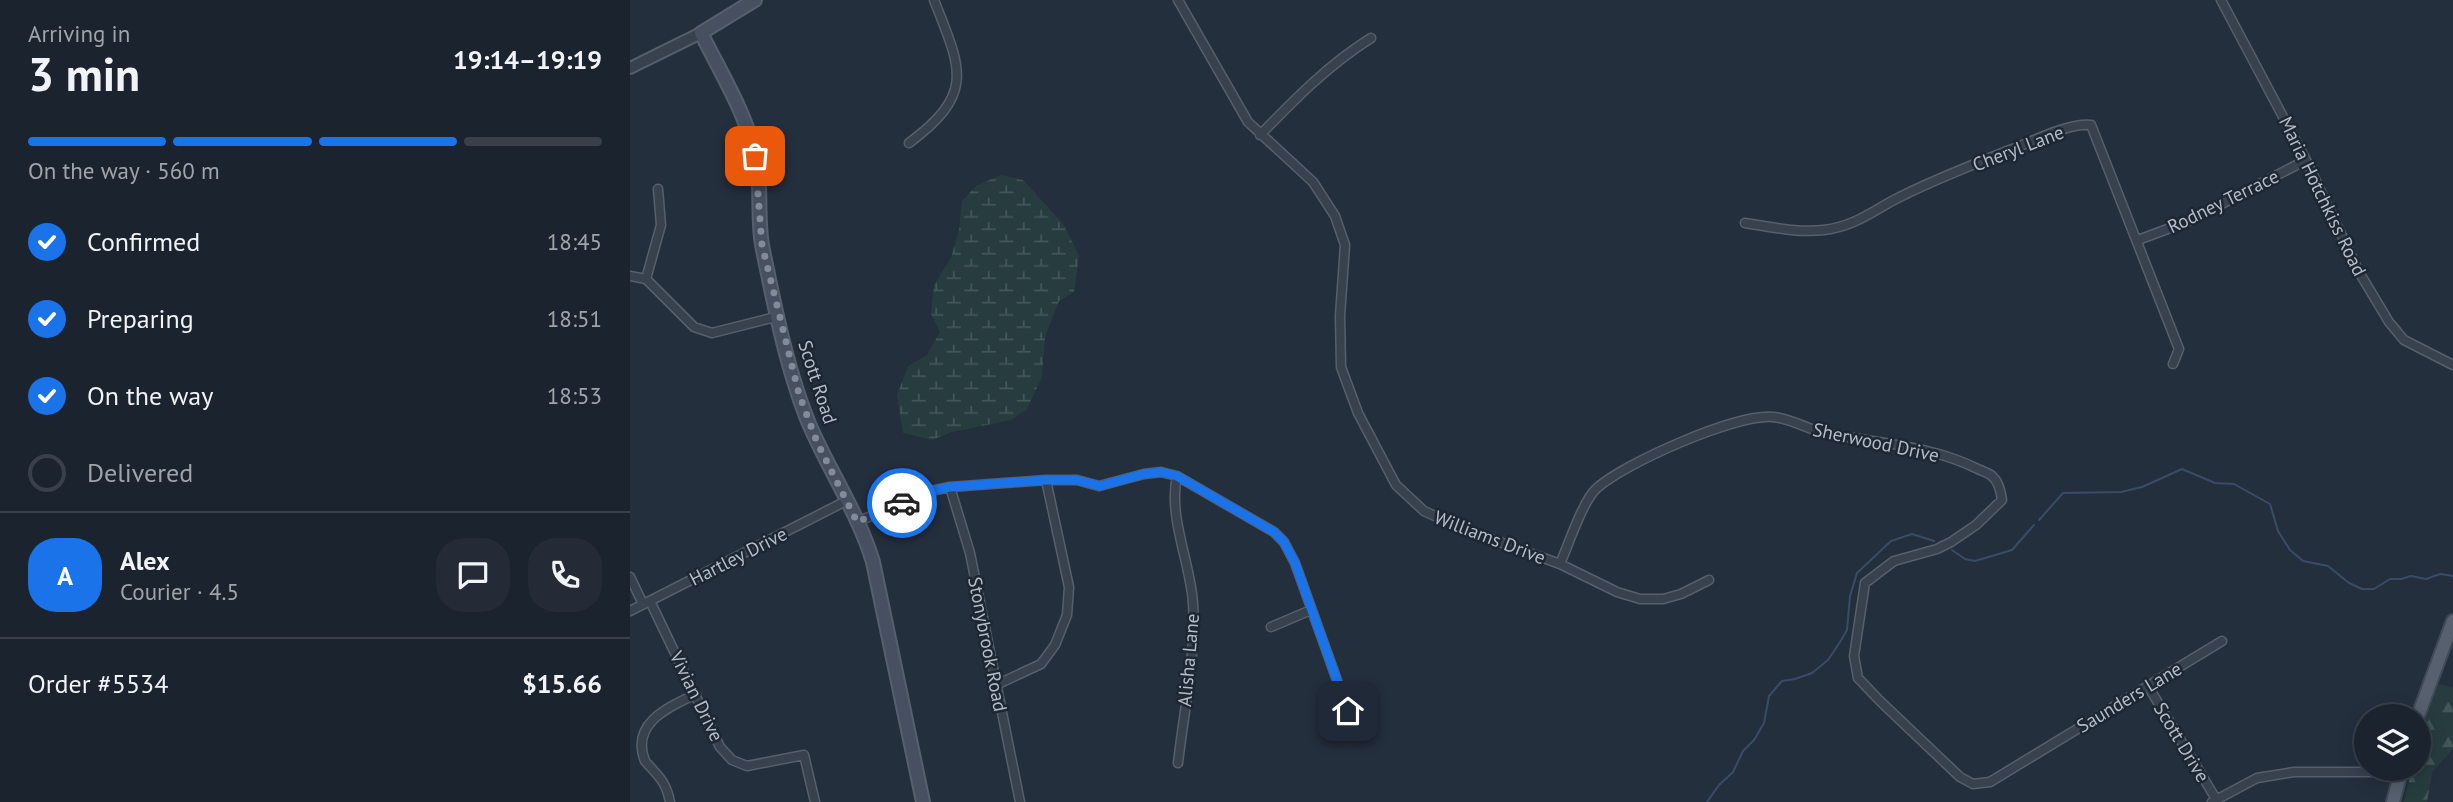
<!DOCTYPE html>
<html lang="en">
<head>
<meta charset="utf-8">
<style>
  :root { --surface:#1b232e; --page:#242b36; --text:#f1f3f6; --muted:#a0a4aa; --line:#39404a; --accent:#1a73e8 }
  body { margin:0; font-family:"PT Sans",sans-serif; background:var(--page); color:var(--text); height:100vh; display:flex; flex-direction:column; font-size:26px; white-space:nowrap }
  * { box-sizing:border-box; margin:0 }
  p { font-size:23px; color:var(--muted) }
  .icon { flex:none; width:38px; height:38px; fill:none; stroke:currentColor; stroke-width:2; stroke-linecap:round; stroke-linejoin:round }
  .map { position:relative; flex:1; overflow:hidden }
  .side { display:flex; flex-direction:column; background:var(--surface); width:630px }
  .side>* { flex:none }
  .fabs { position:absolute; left:1724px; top:704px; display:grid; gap:14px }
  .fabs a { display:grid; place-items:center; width:77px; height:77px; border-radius:50%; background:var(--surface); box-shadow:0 4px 18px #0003,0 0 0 2px var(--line); font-size:35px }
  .pin { position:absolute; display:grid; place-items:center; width:60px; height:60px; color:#fff; margin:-30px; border-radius:14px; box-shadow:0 4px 10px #0006 }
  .courier { position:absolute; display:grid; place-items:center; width:70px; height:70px; margin:-35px; border:5px solid #1a73e8; border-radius:50%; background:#fff; color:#222; box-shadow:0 2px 9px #0007 }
  .overview em { font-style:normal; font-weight:800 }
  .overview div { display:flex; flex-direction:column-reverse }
  .overview { display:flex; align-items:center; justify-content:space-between; height:119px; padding:0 28px }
  h1 { font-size:46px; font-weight:800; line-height:52px }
  .bar { display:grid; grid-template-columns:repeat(4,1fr); gap:10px 7px; align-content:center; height:84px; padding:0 28px }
  .bar i { height:9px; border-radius:5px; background:var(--line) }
  .bar .on { background:var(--accent) }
  .bar p { grid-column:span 4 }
  .line { display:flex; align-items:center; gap:18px; padding:0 28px; border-top:2px solid var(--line) }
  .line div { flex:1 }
  .round { display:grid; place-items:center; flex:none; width:74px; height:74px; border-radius:28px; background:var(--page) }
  ol { padding:0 28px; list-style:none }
  li { display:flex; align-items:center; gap:21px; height:77px }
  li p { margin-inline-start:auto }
  li .icon { padding:7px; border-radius:50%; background:var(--accent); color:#fff; stroke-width:4 }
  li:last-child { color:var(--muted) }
  li i { width:38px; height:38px; border:4px solid var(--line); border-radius:50% }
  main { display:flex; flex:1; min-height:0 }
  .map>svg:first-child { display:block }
</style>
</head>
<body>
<main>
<section class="side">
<div class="overview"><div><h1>3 min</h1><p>Arriving in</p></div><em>19:14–19:19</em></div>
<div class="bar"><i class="on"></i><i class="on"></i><i class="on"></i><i></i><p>On the way · 560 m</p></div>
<ol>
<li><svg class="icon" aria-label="check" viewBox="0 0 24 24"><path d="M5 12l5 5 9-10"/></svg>Confirmed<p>18:45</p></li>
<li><svg class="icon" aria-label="check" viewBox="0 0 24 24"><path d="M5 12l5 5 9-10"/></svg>Preparing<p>18:51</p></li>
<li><svg class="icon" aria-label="check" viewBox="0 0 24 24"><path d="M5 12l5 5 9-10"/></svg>On the way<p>18:53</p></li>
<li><i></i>Delivered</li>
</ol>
<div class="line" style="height:126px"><b class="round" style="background:var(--accent);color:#fff">A</b><div><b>Alex</b><p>Courier · 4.5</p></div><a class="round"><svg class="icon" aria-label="chat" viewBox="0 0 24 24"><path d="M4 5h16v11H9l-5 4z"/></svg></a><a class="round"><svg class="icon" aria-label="phone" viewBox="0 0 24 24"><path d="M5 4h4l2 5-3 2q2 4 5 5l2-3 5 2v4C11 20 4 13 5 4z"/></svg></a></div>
<div class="line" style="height:91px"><div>Order #5534</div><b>$15.66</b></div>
</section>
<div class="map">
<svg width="1823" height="802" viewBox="0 0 1823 802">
  <defs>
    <pattern id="forest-firs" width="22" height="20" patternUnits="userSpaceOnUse" patternTransform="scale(1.75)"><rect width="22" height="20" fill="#263c3f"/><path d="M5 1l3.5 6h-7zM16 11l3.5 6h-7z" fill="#435659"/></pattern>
    <pattern id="wetland-marsh" width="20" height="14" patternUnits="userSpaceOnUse" patternTransform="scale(1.75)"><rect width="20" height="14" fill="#263c3f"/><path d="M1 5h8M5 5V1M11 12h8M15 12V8" fill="none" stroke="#435659"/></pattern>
  </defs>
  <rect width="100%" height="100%" fill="#242f3e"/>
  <path fill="url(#forest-firs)" d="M1809,684L1823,688V749L1802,772L1797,802H1774L1782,768H1788C1788,736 1797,713 1809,684Z"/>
  <path fill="url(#wetland-marsh)" d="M371,175L393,180L434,225L449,256L444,292L429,301L415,337L412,377L397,409L381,420L322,432L302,440L273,433L267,395L278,366L297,355L310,332L301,314L304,285L321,258L329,230L332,201L346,186Z"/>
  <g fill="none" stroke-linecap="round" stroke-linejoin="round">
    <path stroke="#394c67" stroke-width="2" d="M1409,520L1433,493L1491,492L1512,487L1552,469L1585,483L1604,484L1640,504L1648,531L1660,550L1673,561L1698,566L1719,583L1732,589H1744L1760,579H1771L1781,576L1796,579L1810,574L1823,576
      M1322,550L1335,559L1345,561L1382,550L1404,525
      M1077,802L1089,785L1103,772L1113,751L1124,740L1134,723L1139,696L1152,681L1165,679L1182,673L1198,660L1210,642L1217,630L1220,596L1227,573L1261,541L1282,534L1304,541"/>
    <g stroke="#565f6c" stroke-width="11">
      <path id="minor" d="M548,0L618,122L683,182L705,216L715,245L710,316L711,367L728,413L766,485L794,511L829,527L930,564L987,592L1010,599H1033L1051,594L1079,580
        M1591,0L1676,160L1729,272L1759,322L1774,340L1823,365
        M630,135C665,99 698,65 741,38
        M279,143C346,93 331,69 304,0
        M1115,223C1141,227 1167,233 1194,230C1228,226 1247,207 1276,194C1313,176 1352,161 1390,146C1409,138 1441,123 1461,125L1549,349L1543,364
        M1508,240L1559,221L1676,160
        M0,276L16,279L64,327L82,333L149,316
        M16,279L31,225L28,189
        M547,476C538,517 560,561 563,603C566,655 554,711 548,763
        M320,487L340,553L390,802
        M227,522L296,492L320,487L416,480H447L469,486L514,474L531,472L547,476L644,532L654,542L665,563L718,711
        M930,564C938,546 953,500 967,488C995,463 1105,414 1143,417C1160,418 1177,429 1194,433C1246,443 1300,445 1348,469C1352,471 1359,473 1362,476C1369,482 1371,492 1372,500L1346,525L1321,542L1307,549L1264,561L1235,583L1224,656L1228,678L1251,702L1330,777L1343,784L1360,782L1592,641
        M0,577L13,604
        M20,601L90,747L102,760L117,766L174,755L185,802
        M0,611L216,501
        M641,627L681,610
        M366,685L411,664L425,645L437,615L439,587L416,480
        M1518,686L1586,799
        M40,802C36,781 28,776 15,761C0,723 39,707 66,694
        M1582,802L1627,778L1664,772H1771"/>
    </g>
    <g stroke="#565f6c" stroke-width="14">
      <path id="tertiary" d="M0,68L71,33"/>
    </g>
    <g stroke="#565f6c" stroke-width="16">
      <path id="secondary" d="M125,0L71,33C91,73 117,115 126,158C132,187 127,216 132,245C144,304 157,371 180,426C200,472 229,515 243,562L293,802"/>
    </g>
    <g stroke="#414a57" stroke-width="16">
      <path id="primary" d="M1788,716L1823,621
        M1763,802L1772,768"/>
    </g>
    <use href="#minor" stroke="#38414e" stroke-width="8"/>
    <use href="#tertiary" stroke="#38414e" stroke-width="10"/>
    <use href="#secondary" stroke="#465061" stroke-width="12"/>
    <use href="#primary" stroke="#56606e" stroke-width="12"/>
  </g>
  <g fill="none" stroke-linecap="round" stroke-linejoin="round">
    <path stroke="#828b98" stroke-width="7" stroke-dasharray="0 12.6" d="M125,156L132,245L169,394L187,442L227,522L272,503"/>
    <path stroke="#1a73e8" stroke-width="9" d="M272,503L296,492L320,487L416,480H447L470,486L514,474L531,472L547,476L644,532L654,542L665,563L718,711"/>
  </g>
  <g text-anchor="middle" stroke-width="5" stroke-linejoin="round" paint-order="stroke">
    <g font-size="19" fill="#b4bcc9" stroke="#1d2633">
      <text transform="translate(1388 148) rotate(-21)" y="7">Cheryl Lane</text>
      <text transform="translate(1693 196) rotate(64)" y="7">Maria Hotchkiss Road</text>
      <text transform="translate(1593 201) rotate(-26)" y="7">Rodney Terrace</text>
      <text transform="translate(188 382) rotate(72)" y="7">Scott Road</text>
      <text transform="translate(1246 442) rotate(12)" y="7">Sherwood Drive</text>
      <text transform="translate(860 537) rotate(21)" y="7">Williams Drive</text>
      <text transform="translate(108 556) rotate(-27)" y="7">Hartley Drive</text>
      <text transform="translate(358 644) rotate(79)" y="7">Stonybrook Road</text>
      <text transform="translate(558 660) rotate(-85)" y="7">Alisha Lane</text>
      <text transform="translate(67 696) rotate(64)" y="7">Vivian Drive</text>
      <text transform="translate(1499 697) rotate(-31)" y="7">Saunders Lane</text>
      <text transform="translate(1552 742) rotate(59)" y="7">Scott Drive</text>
    </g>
  </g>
</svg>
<div class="fabs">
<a><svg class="icon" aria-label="layers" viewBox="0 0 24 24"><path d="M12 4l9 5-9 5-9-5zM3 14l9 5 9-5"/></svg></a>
</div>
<div class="pin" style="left:125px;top:156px;background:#ea580c"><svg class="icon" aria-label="bag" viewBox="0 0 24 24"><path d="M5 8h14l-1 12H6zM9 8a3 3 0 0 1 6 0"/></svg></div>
<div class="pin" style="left:718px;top:711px;background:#1f2937"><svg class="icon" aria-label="home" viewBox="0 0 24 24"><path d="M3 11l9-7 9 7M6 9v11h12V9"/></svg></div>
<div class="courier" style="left:272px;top:503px"><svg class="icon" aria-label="car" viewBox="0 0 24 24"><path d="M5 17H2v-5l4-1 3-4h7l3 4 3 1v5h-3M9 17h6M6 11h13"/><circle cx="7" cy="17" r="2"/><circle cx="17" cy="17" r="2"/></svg></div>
</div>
</main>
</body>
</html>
